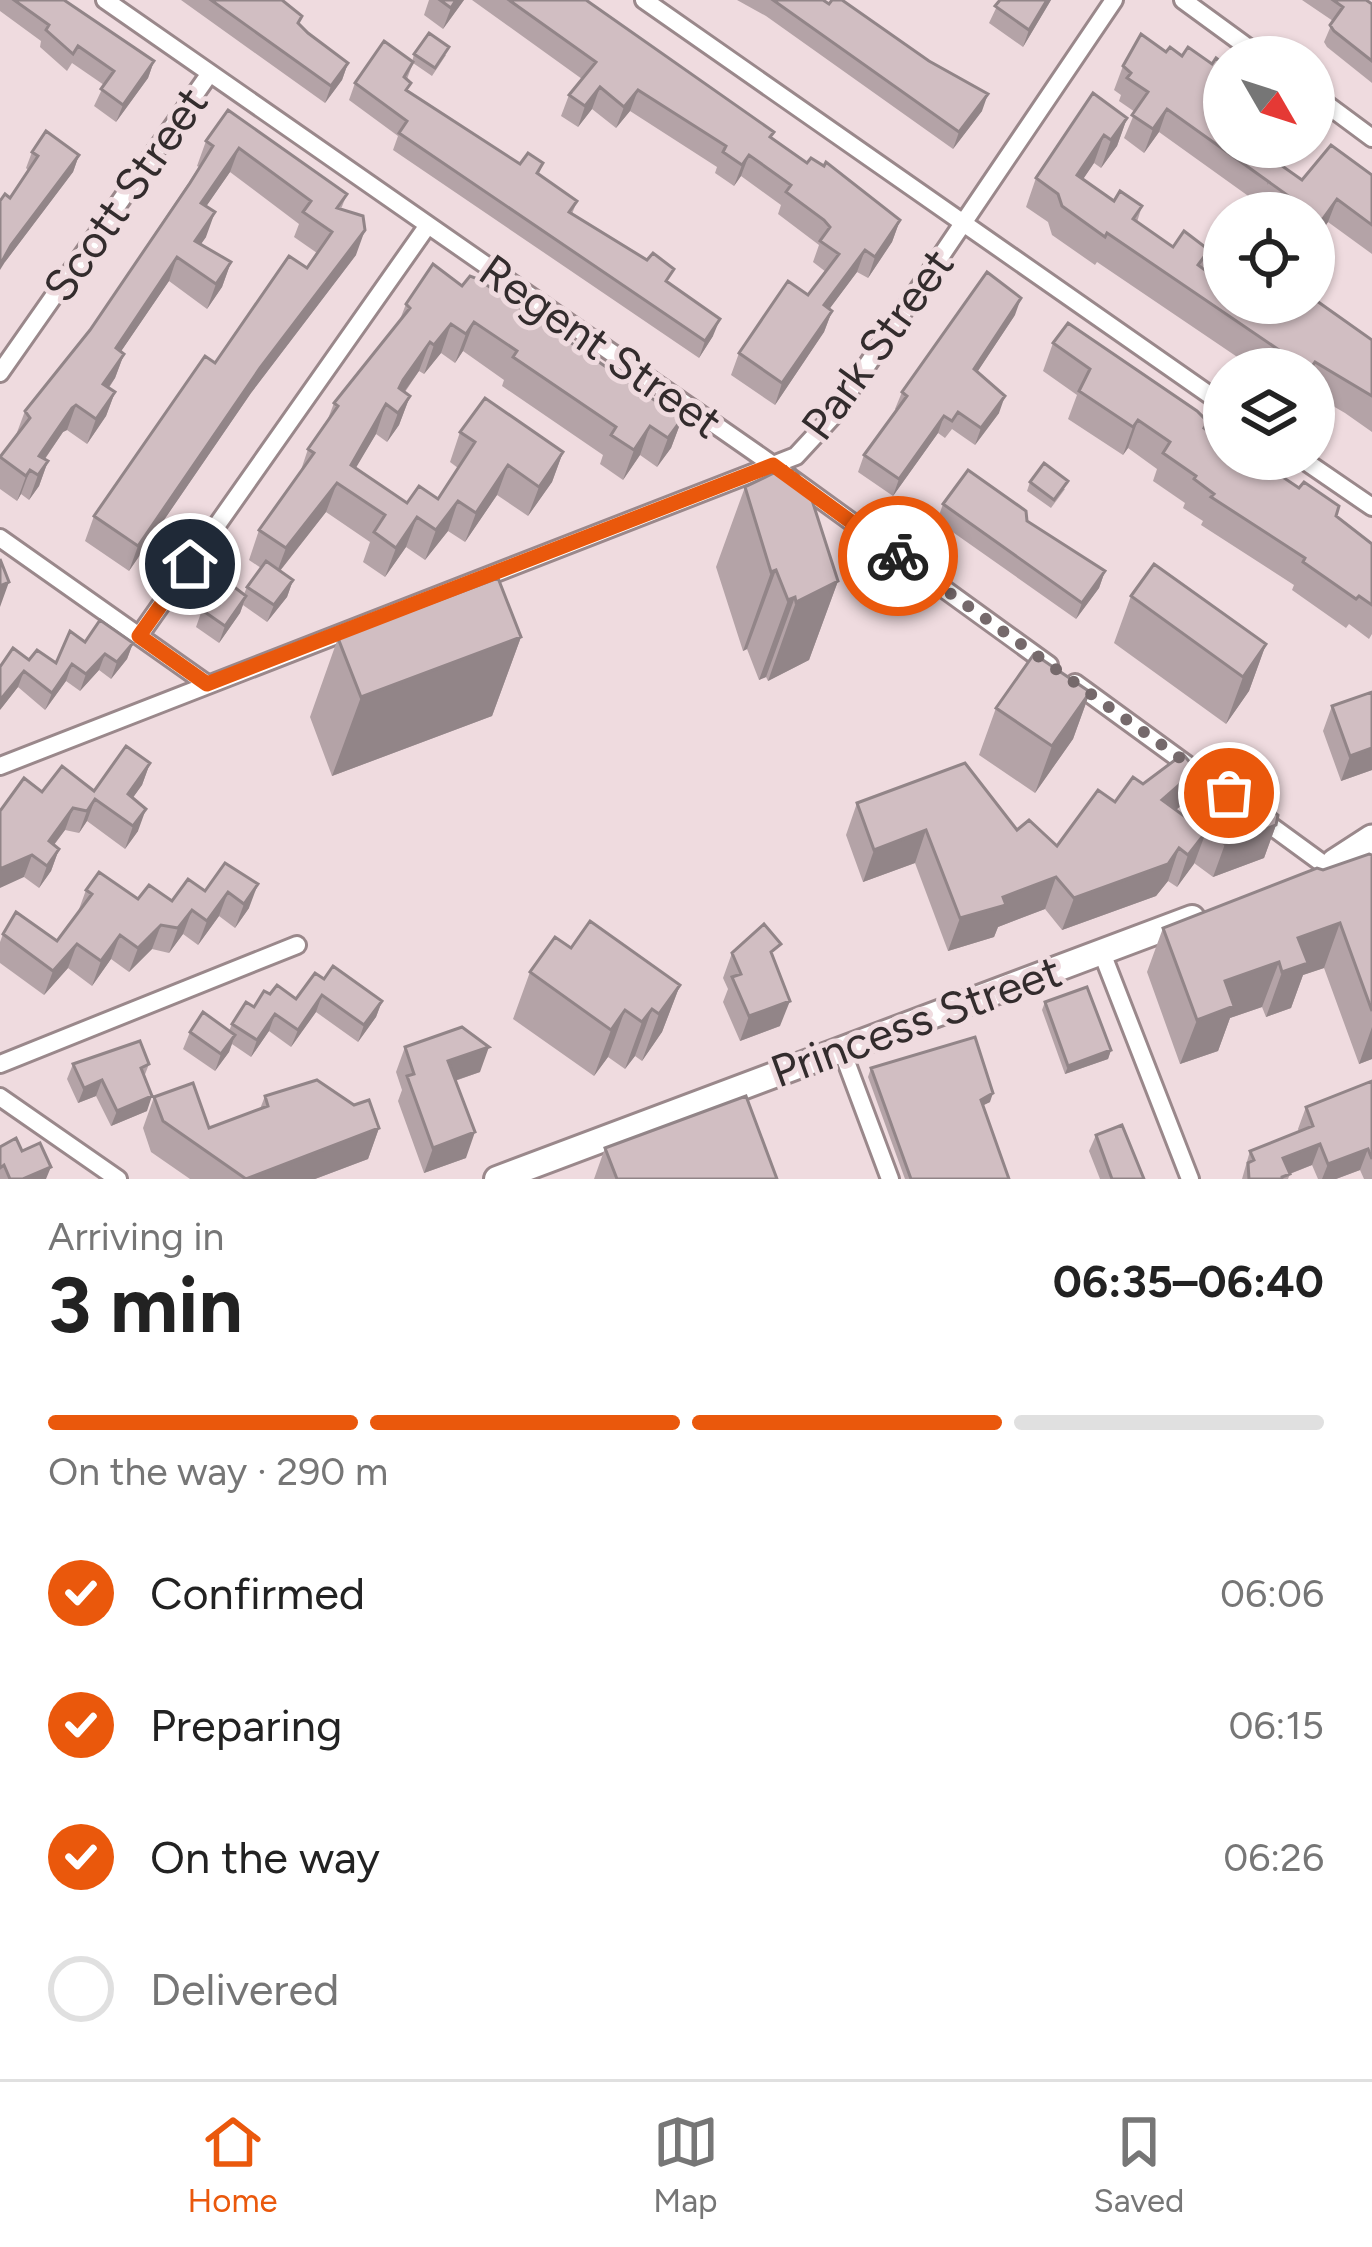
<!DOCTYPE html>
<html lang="en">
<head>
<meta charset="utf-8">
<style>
  :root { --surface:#fff; --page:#f6f6f6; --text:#222; --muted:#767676; --line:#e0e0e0; --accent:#ea580c }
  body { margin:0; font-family:Figtree,sans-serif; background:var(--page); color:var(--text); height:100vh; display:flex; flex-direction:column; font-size:45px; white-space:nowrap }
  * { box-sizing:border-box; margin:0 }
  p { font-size:39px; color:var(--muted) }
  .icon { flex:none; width:66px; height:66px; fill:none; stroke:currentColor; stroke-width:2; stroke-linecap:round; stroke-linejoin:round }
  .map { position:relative; height:1179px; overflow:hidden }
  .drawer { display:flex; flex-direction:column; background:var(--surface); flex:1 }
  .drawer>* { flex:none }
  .needle { width:78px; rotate:129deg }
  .controls { position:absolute; left:1203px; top:36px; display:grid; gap:24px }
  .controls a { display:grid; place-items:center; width:132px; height:132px; border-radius:50%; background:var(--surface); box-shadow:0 3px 9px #0004; font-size:60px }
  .pin { position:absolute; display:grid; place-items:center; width:102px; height:102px; color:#fff; margin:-51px; border:6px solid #fff; border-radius:50%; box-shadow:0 3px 12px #0007 }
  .courier { position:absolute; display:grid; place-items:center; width:120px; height:120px; margin:-60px; border:9px solid #ea580c; border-radius:50%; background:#fff; color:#222; box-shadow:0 3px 15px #0007 }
  .overview em { font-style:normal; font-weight:700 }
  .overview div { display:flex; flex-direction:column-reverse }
  .overview { display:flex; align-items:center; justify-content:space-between; height:204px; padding:0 48px }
  h1 { font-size:78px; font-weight:700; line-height:90px }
  .bar { display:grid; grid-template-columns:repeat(4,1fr); gap:18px 12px; align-content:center; height:144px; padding:0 48px }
  .bar i { height:15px; border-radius:9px; background:var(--line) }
  .bar .current { background:var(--accent) }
  .bar p { grid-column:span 4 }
  ol { padding:0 48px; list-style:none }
  li { display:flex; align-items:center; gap:36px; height:132px }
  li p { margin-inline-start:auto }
  li .icon { padding:12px; border-radius:50%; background:var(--accent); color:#fff; stroke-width:4 }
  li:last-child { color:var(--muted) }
  li i { width:66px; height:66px; border:6px solid var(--line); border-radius:50% }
  .menu { display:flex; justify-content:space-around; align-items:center; height:168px; border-top:3px solid var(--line); background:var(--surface); font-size:33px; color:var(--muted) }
  .menu a { display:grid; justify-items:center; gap:6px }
  .menu .current { color:var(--accent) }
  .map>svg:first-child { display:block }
</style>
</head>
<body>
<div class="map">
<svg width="1372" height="1179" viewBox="0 0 1372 1179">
  <rect width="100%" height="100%" fill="#efdbdf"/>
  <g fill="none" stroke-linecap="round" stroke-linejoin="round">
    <g stroke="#9a888b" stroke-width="22">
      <path id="minor" d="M105,0L773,465L1049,665
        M644,0L1224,405
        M1183,0L1261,57
        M1314,95L1372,138
        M0,373L210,73
        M1302,459L1372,507
        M0,538L207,684
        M139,636L428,225
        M1075,683L1326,866
        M0,766L796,456L832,417L1114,0
        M1102,953L1190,1179
        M841,1048L890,1179
        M0,1064L297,945
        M0,1097L118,1179"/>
    </g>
    <g stroke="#9a888b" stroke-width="30">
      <path id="secondary" d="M497,1179L1192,918"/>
    </g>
    <g stroke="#9a888b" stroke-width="33">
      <path id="primary" d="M1335,863L1372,839"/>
    </g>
    <use href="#minor" stroke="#fff" stroke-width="16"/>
    <use href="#secondary" stroke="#fff" stroke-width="24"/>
    <use href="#primary" stroke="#fff" stroke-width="27"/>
  </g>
  <path fill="#b4a3a7" d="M0,0H64L154,61L148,78L116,122L94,106L104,85L72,63L67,71L40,47L41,41L0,11Z
    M181,0H282L302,16L299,24L308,33L348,63L342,80L325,103Z
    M429,0H464L443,29L424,15Z
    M472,0H586L807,163L900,220L892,242L868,278L857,272L829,309L832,311L824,332L775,405L731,375L739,353L808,295L826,272L813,262L819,245L778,214L781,205L741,176L734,186L715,173L717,167L630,111L616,128L592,109L578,127L561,116L569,95L582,79Z
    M737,0H823L929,61L982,111L953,149L766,16Z
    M1000,0H1051L1023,47L989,23Z
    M1302,0H1366L1372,4V83L1327,47L1324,42L1333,21Z
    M414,54L446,55L432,76L413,63L407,79L408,91L520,164L543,163L539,174L577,201L572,214L669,283L713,336L699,358L393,150L398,136L349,100L355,83L412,62Z
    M1123,66L1302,180L1372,175V254L1328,222L1314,242V213H1272L1159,132L1144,153L1124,138L1135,112L1119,101L1121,95L1114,90Z
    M228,110L347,194L341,209L356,255L251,393L129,571L85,541L94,516L215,363L307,268L317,253L294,237L299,224L230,172L206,206V237L201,244L231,262L222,287L207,309L169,281L121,351L124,354L115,378L109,388L115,392L106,416L87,444L67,430L63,432L45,459L48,461L39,486L29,500L21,494L17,501L0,489V457L16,435L25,411L90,330L199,167L197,166L206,141Z
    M1127,118L1117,146L1101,168L1094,163L1083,179L1114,201L1142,206L1137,222L1173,247L1209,250L1203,268L1224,303L1372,340V432L1345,413L1314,395V369H1255L1097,262L1095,265L1052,235L1048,222L1026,207L1036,178Z
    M32,152L79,155L73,172L5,262L10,198L29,171L26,168Z
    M462,286L682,419L671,448L657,467L640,455L623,480L600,464L603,455L502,386L504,380L463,351L455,363L441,353L424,374L419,371L405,392L410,396L399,425L387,442L376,434L355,468L407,503L438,499L458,468L450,462L460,432L563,452L552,482L528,516L497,495L465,542L448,531L425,560L406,547L385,577L363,562L370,542L326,512L280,571L293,580L287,597L267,622L243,605L240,613L219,643L196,627L202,610L225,589L244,594L247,587L261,568L249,560L259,530L300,473L308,449L326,424L334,403L399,322L406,304Z
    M1015,315L977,372L999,413L975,445L952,429L945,438L938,433L893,496L858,472L864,455L897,410L895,409L902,392Z
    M1053,343L1208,422L1205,429L1336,516L1372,544V634L1369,639L1349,624L1346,628L1292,590L1294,585L1201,525L1203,521L1183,508L1185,503L1153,481L1157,469L1128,448L1123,455L1068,419L1077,395L1043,371Z
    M1030,482L1065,489L1051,508L1027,491Z
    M745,487L838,581L809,660L768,681L766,677L759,680L747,649L743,651L716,567Z
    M943,504L1027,521L1105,571L1099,588L1076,619L937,521Z
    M1131,596L1266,644L1249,691L1226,724L1114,643Z
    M521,637L492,716L332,776L310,717L338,638Z
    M85,642L133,643L127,659L111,679L99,670L80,691L66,681L45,710L18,687L0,710L29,660L56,663Z
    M1090,692L1073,739L1035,793L979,755L996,708Z
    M1372,692V770L1341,781L1323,731L1332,706Z
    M150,763L142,785L132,798L138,831L125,849L87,821L79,833L65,830L54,845L59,849L51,871L39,888L24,877L42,792L94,791Z
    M1143,784L1184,803L1176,810L1199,827L1276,825L1264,858L1213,877L1194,863L1177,887L1168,881L1156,896L1062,930L1045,909L998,927L994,937L948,951L915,863L863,882L846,835L857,803L1017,830L1057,846L1115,802Z
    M1372,855V1059L1359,1064L1324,968L1303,975L1291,1008L1266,1017L1262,1007L1230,1018L1218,1051L1180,1064L1147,972L1163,928L1323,870Z
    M225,863L249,908L235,928L219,916L198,945L183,934L169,953L152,949L129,972L111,959L92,986L68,968L44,995L0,963V942L3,934L57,941L78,912L86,890L138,899L172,901L205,891Z
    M571,948L680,985L662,1032L642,1061L635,1056L625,1069L608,1057L594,1076L513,1019L530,972Z
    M732,953L775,961L780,1026L740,1041L723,1002L728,989L723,978Z
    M324,979L382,1001L376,1017L358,1042L316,1012L291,1047L269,1031L251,1057L232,1044L229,1052L215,1071L183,1049L190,1032L229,1031L232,1024L270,994L296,999Z
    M1045,1002L1111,1050L1108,1059L1065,1074L1042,1010Z
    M405,1047L480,1072L455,1081L466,1158L424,1173L398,1101L402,1090L396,1072Z
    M73,1064H149L144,1077L147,1111L111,1126L96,1096L78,1103L67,1079Z
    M871,1068L990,1102L983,1105L1009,1179H905L868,1077Z
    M1372,1081V1179H1364L1360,1170L1336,1179H1318L1312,1165L1290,1174L1288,1179H1242L1250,1151L1299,1132L1298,1129L1306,1107Z
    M265,1096L379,1128L368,1159L315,1179H190L151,1152L143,1128L154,1097L209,1128L260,1109Z
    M1096,1135L1144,1179H1100L1089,1151Z
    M0,1147L22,1151L46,1179H0Z
    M605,1148L777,1179H594Z"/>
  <path fill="#928588" d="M456,0H464L443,29L451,8Z
    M1047,0H1051L1023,47L1029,30Z
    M154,61L148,78L116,122L123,105Z
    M348,63L342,80L325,103L331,86Z
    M600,87L592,109L578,127L585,106Z
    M638,90L630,111L616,128L624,107Z
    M988,94L982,111L953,149L959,132Z
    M1167,109L1159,132L1144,153L1153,129Z
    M1127,118L1117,146L1101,168L1111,140Z
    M1104,135L1094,163L1067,203L1077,175Z
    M1285,147H1293L1267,185L1275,161Z
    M239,148L230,172L192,227L201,203Z
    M79,155L73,172L5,262L0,270V265L11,245Z
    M749,155L741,176L734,186L742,165Z
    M1337,199L1328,222L1314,242L1322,220Z
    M215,212L206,237L186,265L195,241Z
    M900,220L892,242L868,278L875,257Z
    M365,230L356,255L251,393L129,571L138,546L260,368Z
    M865,250L857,272L816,327L824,305Z
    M177,257L169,281L107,372L116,348Z
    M231,262L222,287L207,309L216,284Z
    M1021,298L1015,315L968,386L974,369Z
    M832,311L824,332L775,405L782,383Z
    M720,319L713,336L699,358L705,341Z
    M474,322L463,351L455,363L466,334Z
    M451,324L441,353L424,374L434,345Z
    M430,342L419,371L392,409L403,380Z
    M124,354L115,378L94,408L103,384Z
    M115,392L106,416L87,444L96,419Z
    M410,396L399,425L387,442L398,413Z
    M1005,396L999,413L975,445L981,428Z
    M386,404L376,434L344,488L351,465Z
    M76,405L67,430L63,432L35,473L39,456L72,408Z
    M944,416L938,433L893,496L899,479Z
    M682,419L671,448L657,467L668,438Z
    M1138,420L1128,448L1123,455L1133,427Z
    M650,426L640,455L623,480L634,450Z
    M563,452L552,482L528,516L539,487Z
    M48,461L39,486L29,500L38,475Z
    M508,465L497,495L465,542L476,513Z
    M30,470L21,494L17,501L26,476Z
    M337,483L326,512L275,577L286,548Z
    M458,501L448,531L425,560L436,530Z
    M417,517L406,547L385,577L396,548Z
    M776,570L747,649L743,651L771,572Z
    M1105,571L1099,588L1076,619L1082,603Z
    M293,580L287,597L267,622L274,605Z
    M838,581L809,660L768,681L796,602Z
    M9,582L0,607V586Z
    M246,596L240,613L219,643L225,626Z
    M795,597L766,677L759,680L788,600Z
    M521,637L492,716L332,776L361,697Z
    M133,643L127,659L111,679L117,662Z
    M1266,644L1249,691L1226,724L1243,677Z
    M105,654L99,670L80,691L86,674Z
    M72,664L66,681L45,710L52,693Z
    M24,671L18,687L0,710V700Z
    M1090,692L1073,739L1035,793L1052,746Z
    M1372,748V770L1341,781L1350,756Z
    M150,763L142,785L120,816L128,794Z
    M1196,770L1184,803L1150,832L1162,800Z
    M95,799L87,821L79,833L87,811Z
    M73,808L65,830L40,863L49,841Z
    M146,809L138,831L125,849L133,826Z
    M1276,825L1264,858L1213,877L1225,844Z
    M926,830L915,863L863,882L874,850Z
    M1206,832L1194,864L1177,887L1188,855Z
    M1179,848L1168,881L1156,896L1062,930L1074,898Z
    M59,849L51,871L39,888L47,866Z
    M32,855L24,877L0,888V869Z
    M1056,877L1045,909L998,927L994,937L948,951L960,918L1003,897Z
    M258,884L249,908L235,928L244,904Z
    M228,892L219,916L198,945L207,921Z
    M192,910L183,934L169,953L178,928Z
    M1340,923L1324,968L1303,975L1291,1008L1266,1017L1282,972L1298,938Z
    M161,925L152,949L129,972L138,948Z
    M120,935L111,959L92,986L101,961Z
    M77,944L68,968L44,995L53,971Z
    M1279,962L1262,1007L1230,1018L1218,1051L1180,1064L1197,1020L1225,981Z
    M680,985L662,1032L642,1061L659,1014Z
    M322,995L316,1012L291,1047L298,1030Z
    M382,1001L376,1017L358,1042L364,1025Z
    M790,1001L780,1026L740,1041L749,1016Z
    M652,1009L635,1056L625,1069L642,1022Z
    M625,1010L608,1057L594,1076L611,1030Z
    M275,1014L269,1031L251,1057L257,1040Z
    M1372,1027V1059L1359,1064Z
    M235,1035L229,1052L215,1071L221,1054Z
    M489,1047L480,1072L439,1086L448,1061Z
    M1111,1050L1108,1059L1065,1074L1068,1066Z
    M102,1080L96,1096L78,1103L84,1088Z
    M993,1093L990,1102L978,1108L981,1100Z
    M152,1096L147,1111L111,1126L117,1111Z
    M379,1128L368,1159L315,1179H246Z
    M475,1132L466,1158L424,1173L433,1148Z
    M1320,1144L1312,1165L1276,1179L1283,1158Z
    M1368,1149L1360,1170L1336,1179H1322L1328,1164Z
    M51,1167L46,1179H23Z"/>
  <path fill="#d1bec2" stroke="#928588" stroke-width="3" d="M14,0H64L154,61L123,105L101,89L114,71L78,46L73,54L46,30L49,25Z
    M211,0H282L302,16L298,23L308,33L348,63L331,86Z
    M440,0H456L451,8Z
    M509,0H586L774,132L770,137L807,163L811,158L824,166L826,162L900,220L875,257L865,250L824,305L832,311L782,383L739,353L788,281L808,295L839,254L820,241L830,227L824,220L786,192L791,185L749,155L742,165L723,152L726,146L638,90L624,107L600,87L585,106L569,95L596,62Z
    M773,0H823L829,4L832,0H842L929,61L988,94L959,132Z
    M1000,0H1047L1029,30L995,6Z
    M1333,0H1366L1372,4V61L1334,31L1330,25L1343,7Z
    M429,33L449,47L435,68L414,54Z
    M1141,34L1166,52L1170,47L1182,56L1188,47L1212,64L1216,58L1224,64V147H1285L1275,161L1302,180L1331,145L1372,175V225L1337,199L1322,220L1167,109L1153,129L1132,115L1148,92L1127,78L1131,73L1123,66Z
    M384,41L413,62L404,77L411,83L406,90L520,164L528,153L543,163L537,173L577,201L569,212L647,260L653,253L674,269L666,281L720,319L705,341L399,133L407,121L355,83Z
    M1093,93L1127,118L1111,140L1104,135L1077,175L1114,201L1120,191L1142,206L1133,219L1173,247L1184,231L1209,250L1198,265L1224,284V303H1314V299L1372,340V396L1315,362L1310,369H1307L1107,233L1105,237L1062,206L1058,194L1036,178Z
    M228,110L347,194L337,208L363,216L365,230L260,368L138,546L94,516L205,356L215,363L289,256L307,268L332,232L303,212L311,201L239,148L201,203L215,212L195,241L231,262L216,284L177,257L116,348L124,354L103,384L115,392L96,419L76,405L72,408L39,456L48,461L38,475L30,470L26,476L0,457L30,418L25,411L90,330L190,183L213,146L206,141Z
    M46,131L79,155L11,245L0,265V201L5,194L10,198L38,156L32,152Z
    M433,264L462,286L470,276L478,279L682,419L668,438L650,426L634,450L611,435L616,427L513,357L517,351L474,322L466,334L451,324L434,345L430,342L403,380L399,388L410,396L398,413L386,404L351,465L407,503L419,486L438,499L475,442L460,432L485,398L563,452L539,487L508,465L476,513L458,501L436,530L417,517L396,548L374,532L385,515L337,483L286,548L259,530L314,453L308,449L338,406L334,403L410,308L406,304Z
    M987,272L1021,298L974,369L1005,396L981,428L958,412L952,421L944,416L899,479L864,455L907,396L902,392Z
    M1068,323L1197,411L1208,422L1204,428L1224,442V459H1256L1299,488L1304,482L1339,506L1336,516L1372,544V605L1359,596L1356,599L1303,562L1305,558L1211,497L1214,494L1194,479L1196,476L1163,453L1170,442L1138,420L1133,427L1079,391L1090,369L1053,343Z
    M1044,463L1068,481L1054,500L1030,482Z
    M786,467L788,471L795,469L811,497L838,581L796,602L795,597L788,600L776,570L771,572L745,487Z
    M968,470L1026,511L1027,521L1105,571L1082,603L943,504Z
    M0,559L9,582L0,586Z
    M266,561L293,580L274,605L247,587Z
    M1154,564L1266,644L1243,677L1131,596Z
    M498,578L521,637L361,697L338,638Z
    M229,583L246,596L225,626L202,610L219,585L225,589Z
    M100,620L133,643L117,662L105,654L86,674L72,664L52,693L24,671L0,700V667L13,648L29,660L37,650L56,663L70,631L85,642Z
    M1034,654L1090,692L1052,746L996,708Z
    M1372,692V748L1350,756L1332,706Z
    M126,746L150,763L128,794L146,809L133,826L95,799L87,811L73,808L49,841L59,849L47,866L32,855L0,869V811L24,778L42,792L62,766L94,791Z
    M1183,754L1196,770L1162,800L1206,832L1188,855L1179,848L1168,864L1074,898L1056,877L1003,897L1006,905L960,918L926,830L874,850L857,803L965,763L1017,830L1029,820L1057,846L1098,790L1115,802L1133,777L1143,784Z
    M1243,788L1278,815L1276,825L1225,844L1200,826Z
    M1369,854L1372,855V1011L1340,923L1298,938L1308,963L1282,972L1279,962L1225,981L1234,1006L1197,1020L1163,928L1317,868L1323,870Z
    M225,863L258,884L244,904L228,892L207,921L192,910L178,928L161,925L138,948L120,935L101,961L77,944L53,971L3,934L16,912L57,941L92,894L86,890L99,872L138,899L149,885L172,901L188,879L205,891Z
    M590,921L680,985L659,1014L652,1009L642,1022L625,1010L611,1030L530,972L555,937L571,948Z
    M764,924L781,944L771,952L790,1001L749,1016L732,977L741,974L732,953Z
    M333,966L382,1001L364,1025L322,995L298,1030L275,1014L257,1040L232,1024L246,1002L254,1007L264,991L270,994L277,985L296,999L315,973L324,979Z
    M1087,987L1111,1050L1068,1066L1045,1002Z
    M203,1012L235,1035L221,1054L190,1032Z
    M462,1027L489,1047L448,1061L475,1132L433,1148L407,1076L414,1074L405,1047Z
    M975,1037L993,1093L981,1100L1009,1179H911L871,1068Z
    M140,1041L149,1064L141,1068L152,1096L117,1111L102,1080L84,1088L73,1064Z
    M317,1080L354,1105L369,1100L379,1128L246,1179L163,1121L154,1097L193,1083L209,1128L268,1106L265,1096Z
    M1372,1081V1159L1368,1149L1328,1164L1320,1144L1283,1158L1290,1174L1282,1177V1179H1249L1248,1163L1254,1160L1250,1151L1313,1126L1306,1107Z
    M746,1096L777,1179H617L605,1148Z
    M1122,1125L1144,1179H1112L1096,1135Z
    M16,1138L22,1151L40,1143L51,1167L23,1179H10L4,1165L0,1168V1147Z"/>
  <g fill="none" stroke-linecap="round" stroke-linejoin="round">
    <path stroke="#75696b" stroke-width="12" stroke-dasharray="0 21.6" d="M898,556L1229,793"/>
    <path stroke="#ea580c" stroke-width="15" d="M190,564L139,636L207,684L773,465L898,556"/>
  </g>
  <g text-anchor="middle" stroke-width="10" stroke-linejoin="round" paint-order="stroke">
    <g font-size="45" fill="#332c2d" stroke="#efdbdf">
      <text transform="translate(125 194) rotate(-55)" y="16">Scott Street</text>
      <text transform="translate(877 344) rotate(-54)" y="16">Park Street</text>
      <text transform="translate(601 346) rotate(35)" y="16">Regent Street</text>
      <text transform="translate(916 1021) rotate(-20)" y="16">Princess Street</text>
    </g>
  </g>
</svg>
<div class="controls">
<a><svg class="needle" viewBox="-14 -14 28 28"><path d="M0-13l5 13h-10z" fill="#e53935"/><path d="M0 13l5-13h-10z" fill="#767676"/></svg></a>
<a><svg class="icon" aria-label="locate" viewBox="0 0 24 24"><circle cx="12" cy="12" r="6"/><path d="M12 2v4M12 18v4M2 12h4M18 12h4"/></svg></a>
<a><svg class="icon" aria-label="layers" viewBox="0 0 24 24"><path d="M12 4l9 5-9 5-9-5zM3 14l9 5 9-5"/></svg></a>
</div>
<div class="pin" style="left:1229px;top:793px;background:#ea580c"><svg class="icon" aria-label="bag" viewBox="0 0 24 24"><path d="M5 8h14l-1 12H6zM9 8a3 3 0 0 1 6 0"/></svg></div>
<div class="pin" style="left:190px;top:564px;background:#1f2937"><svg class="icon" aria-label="home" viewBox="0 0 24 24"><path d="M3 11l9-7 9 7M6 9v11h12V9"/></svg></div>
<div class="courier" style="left:898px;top:556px"><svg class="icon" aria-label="bike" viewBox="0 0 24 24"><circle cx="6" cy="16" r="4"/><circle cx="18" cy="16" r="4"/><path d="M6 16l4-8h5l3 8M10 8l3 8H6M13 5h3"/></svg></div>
</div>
<section class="drawer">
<div class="overview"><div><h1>3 min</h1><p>Arriving in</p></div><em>06:35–06:40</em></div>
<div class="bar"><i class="current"></i><i class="current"></i><i class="current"></i><i></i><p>On the way · 290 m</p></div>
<ol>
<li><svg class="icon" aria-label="check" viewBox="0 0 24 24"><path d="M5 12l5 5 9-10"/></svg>Confirmed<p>06:06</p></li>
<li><svg class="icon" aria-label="check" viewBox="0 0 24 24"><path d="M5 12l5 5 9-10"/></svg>Preparing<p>06:15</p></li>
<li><svg class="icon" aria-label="check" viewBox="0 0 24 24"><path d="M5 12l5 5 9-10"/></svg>On the way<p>06:26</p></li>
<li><i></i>Delivered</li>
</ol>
</section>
<nav class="menu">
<a class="current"><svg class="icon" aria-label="home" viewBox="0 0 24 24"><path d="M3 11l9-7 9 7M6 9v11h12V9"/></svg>Home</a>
<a><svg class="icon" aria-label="map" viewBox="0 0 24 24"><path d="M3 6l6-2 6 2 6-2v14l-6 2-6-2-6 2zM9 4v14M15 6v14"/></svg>Map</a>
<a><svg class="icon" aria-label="saved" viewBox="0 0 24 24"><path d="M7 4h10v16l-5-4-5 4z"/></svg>Saved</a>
</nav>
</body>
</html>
